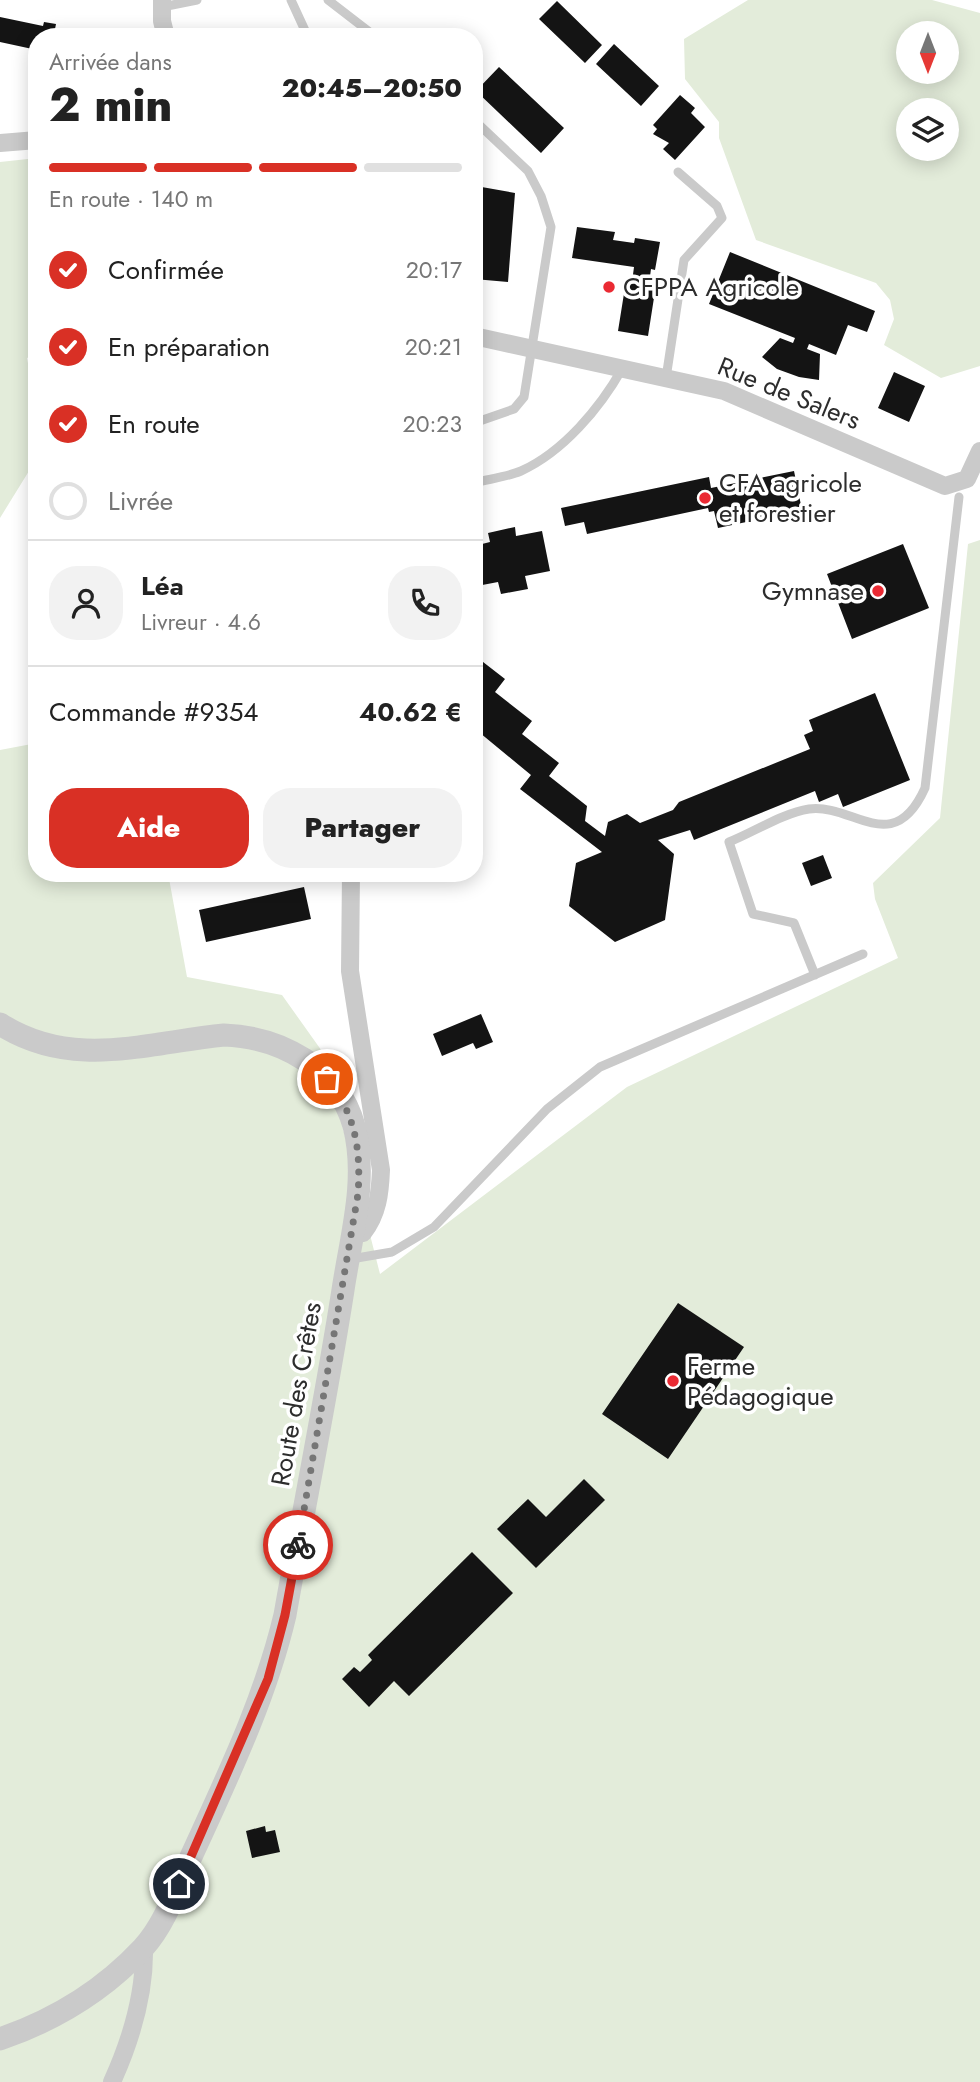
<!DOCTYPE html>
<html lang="fr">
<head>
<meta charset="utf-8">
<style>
  :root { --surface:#fff; --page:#f2f2f2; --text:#222; --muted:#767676; --line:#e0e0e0; --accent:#d93025 }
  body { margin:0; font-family:Jost,sans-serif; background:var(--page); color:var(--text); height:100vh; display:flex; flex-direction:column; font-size:26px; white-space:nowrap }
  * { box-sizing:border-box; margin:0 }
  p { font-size:23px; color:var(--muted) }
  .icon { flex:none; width:38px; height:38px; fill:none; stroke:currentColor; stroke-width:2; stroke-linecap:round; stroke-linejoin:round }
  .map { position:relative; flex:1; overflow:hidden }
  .panel { position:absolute; left:28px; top:28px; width:455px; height:854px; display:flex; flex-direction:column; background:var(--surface); border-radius:28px; box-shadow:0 4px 18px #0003 }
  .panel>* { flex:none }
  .needle { width:46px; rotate:180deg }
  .fabs { position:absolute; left:896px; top:21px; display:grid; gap:14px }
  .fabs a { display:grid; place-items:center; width:63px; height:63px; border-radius:50%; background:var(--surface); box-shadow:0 4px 18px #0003; font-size:35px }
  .pin { position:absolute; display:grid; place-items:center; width:60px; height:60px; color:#fff; margin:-30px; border:4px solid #fff; border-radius:50%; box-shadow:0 2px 7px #0007 }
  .courier { position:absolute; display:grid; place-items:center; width:70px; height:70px; margin:-35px; border:5px solid #d93025; border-radius:50%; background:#fff; color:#222; box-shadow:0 2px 9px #0007 }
  .headline em { font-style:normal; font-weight:800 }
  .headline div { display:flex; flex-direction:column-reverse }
  .headline { display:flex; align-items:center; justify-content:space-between; height:119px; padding:0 21px }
  h1 { font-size:46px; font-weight:800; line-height:52px }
  .bar { display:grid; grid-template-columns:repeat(4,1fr); gap:10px 7px; align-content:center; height:84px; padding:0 21px }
  .bar i { height:9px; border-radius:5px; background:var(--line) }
  .bar .on { background:var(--accent) }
  .bar p { grid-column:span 4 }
  .line { display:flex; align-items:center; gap:18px; padding:0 21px; border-top:2px solid var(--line) }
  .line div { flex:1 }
  .round { display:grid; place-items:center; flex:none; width:74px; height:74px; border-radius:28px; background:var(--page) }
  ol { padding:0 21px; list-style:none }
  li { display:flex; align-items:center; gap:21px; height:77px }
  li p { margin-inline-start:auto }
  li .icon { padding:7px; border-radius:50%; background:var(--accent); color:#fff; stroke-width:4 }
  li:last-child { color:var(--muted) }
  li i { width:38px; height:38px; border:4px solid var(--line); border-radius:50% }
  .primary-button { display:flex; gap:14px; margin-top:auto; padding:14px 21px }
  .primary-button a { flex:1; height:80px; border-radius:28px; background:var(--accent); color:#fff; font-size:28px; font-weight:800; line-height:80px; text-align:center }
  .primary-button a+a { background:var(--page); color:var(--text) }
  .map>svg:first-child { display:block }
</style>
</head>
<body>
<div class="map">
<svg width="980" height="2082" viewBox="0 0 980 2082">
  <rect width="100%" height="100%" fill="#fff"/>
  <path fill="#e3ecda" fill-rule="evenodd" d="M748,0H932L980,13V366L941,378L884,345L894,319L890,300L876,283L756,240L719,138V122L685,79L684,39ZM908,33H947V72H908ZM947,110V149H908V110Z
    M37,158V354L27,358L37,410V458L0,518V162Z
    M980,540V2082H0V750L37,743V873H168L187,977L282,995L324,1054L380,1274L627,1087L898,958L875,899L873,883L940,818L968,544Z"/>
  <path fill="#141414" d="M557,1L602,45L585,63L539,19Z
    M0,17L43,26L44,22L56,24L55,29L87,37H37V50L0,42Z
    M614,44L659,86L641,106L596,64Z
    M499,67L564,128L541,153L476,91Z
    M680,95L695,108L691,113L705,127L675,160L663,149L669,143L653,134L657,129L653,125Z
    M476,186L515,193L508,282L474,279Z
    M577,227L615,232L613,240L634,243L635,238L660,242L655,270L651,269L649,284L656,285L648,336L618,331L626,281L632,282L634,267L572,258Z
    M730,252L875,311L867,332L848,325L836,355L809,344L807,349L820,354L819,380L799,377L777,369L762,357L780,338L793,343L795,338L709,304Z
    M894,372L925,386L909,422L878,408Z
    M794,471L802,510L718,528L714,511L709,512L708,508L587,534L584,522L565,526L561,508L709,477L711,488Z
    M515,527L516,536L542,531L550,571L525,576L528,589L501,594L498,582L477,586L474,595V546L490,542L488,533Z
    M903,544L929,608L852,639L827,574Z
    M474,655L505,679L495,692L532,721L522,734L559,763L549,776L587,806L585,821L605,836L608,822L627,814L640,823L673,810L679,802L810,749L804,735L813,731L809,720L875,693L910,780L843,807L838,794L819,802L815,791L694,840L690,830L658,840L674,854L665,920L615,942L569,906L576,863L602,852L520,789L531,775L474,728Z
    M823,855L832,878L811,886L802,863Z
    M304,887L311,919L206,942L199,910Z
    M481,1014L493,1042L476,1049L473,1043L442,1056L433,1034Z
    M678,1303L744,1347L668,1459L602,1414Z
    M584,1479L605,1500L536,1568L497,1529L528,1499L546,1517Z
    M472,1552L513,1593L409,1696L394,1681L369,1707L342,1679L354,1667L360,1672L372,1660L368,1655Z
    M265,1826L266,1832L275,1830L280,1852L252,1858L246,1831Z"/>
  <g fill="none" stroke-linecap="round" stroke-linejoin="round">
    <path stroke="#cacaca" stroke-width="9" d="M291,0L308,37
      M328,0L376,37
      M162,7L197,0
      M474,120L528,171L541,196L551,227L524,397L514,409L474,423
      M666,378L684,260L722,218L717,206L678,172
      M474,483C489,479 507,477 521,471C563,452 600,408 622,369
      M815,975L794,923L753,914L729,842C754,832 783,813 809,809C853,803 893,859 925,788L959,497
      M351,1259L392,1252L434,1227L547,1109L600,1067L863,954"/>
    <path stroke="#cacaca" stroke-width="18" d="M162,0V21L166,37
      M0,143L37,140
      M474,336L724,391L945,486L967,479L980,451
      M351,873L350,971L381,1170C380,1193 378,1214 363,1233L353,1235
      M112,2082C131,2040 145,1994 144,1948"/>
    <path stroke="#cacaca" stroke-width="23" d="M0,1024C72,1070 145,1043 224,1035C281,1037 338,1068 354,1126C368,1180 351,1236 343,1290C326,1399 304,1507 285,1615C265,1700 226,1780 190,1859C177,1888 165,1924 143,1948C103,1991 55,2020 0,2039"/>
  </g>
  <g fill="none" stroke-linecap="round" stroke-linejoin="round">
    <path stroke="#767676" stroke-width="7" stroke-dasharray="0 12.6" d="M298,1545L358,1194C361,1151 356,1114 327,1079"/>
    <path stroke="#d93025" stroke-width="9" d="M179,1884L268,1679L285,1615L298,1545"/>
  </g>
  <g fill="#ea2a33" stroke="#fff" stroke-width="2.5">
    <circle cx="609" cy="287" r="7"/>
    <circle cx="705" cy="498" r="7"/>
    <circle cx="878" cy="591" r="7"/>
    <circle cx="673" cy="1381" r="7"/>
  </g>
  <g text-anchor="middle" stroke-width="7" stroke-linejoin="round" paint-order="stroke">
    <g font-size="26" fill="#2d2d2d" stroke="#fff" text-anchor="start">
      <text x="623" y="296">CFPPA Agricole</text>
      <text x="719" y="492">CFA agricole<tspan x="719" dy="30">et forestier</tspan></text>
      <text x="864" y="600" text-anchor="end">Gymnase</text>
      <text x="687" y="1375">Ferme<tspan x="687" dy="30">Pédagogique</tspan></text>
    </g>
    <g font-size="26" fill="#2d2d2d" stroke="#fff">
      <text transform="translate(789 393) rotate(22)" y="9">Rue de Salers</text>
      <text transform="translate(296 1394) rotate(-80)" y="9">Route des Crêtes</text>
    </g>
  </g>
</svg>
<div class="fabs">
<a><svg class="needle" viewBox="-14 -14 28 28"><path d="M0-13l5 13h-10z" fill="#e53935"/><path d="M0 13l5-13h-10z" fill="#767676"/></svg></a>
<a><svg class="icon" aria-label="layers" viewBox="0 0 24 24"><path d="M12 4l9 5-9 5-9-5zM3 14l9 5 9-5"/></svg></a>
</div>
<div class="pin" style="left:327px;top:1079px;background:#ea580c"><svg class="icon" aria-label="bag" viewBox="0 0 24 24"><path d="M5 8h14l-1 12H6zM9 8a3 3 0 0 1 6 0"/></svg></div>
<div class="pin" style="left:179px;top:1884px;background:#1f2937"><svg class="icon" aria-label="home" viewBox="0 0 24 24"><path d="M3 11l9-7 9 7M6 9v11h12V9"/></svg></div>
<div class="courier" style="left:298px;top:1545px"><svg class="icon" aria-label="bike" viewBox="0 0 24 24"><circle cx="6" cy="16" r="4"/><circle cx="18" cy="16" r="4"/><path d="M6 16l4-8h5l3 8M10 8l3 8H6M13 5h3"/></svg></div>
<section class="panel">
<div class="headline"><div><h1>2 min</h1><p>Arrivée dans</p></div><em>20:45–20:50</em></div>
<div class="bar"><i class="on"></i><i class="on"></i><i class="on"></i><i></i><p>En route · 140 m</p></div>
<ol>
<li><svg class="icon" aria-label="check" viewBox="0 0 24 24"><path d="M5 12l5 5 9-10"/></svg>Confirmée<p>20:17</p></li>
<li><svg class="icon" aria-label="check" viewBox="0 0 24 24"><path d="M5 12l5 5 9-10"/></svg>En préparation<p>20:21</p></li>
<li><svg class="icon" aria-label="check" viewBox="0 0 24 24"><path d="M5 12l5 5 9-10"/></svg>En route<p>20:23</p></li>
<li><i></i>Livrée</li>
</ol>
<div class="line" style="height:126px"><a class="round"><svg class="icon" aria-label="person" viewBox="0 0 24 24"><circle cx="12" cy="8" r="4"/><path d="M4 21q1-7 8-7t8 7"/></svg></a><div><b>Léa</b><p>Livreur · 4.6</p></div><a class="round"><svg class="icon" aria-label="phone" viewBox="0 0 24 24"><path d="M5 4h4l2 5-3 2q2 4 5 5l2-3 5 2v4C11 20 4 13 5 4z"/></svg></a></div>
<div class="line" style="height:91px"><div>Commande #9354</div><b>40.62 €</b></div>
<div class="primary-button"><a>Aide</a><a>Partager</a></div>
</section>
</div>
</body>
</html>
